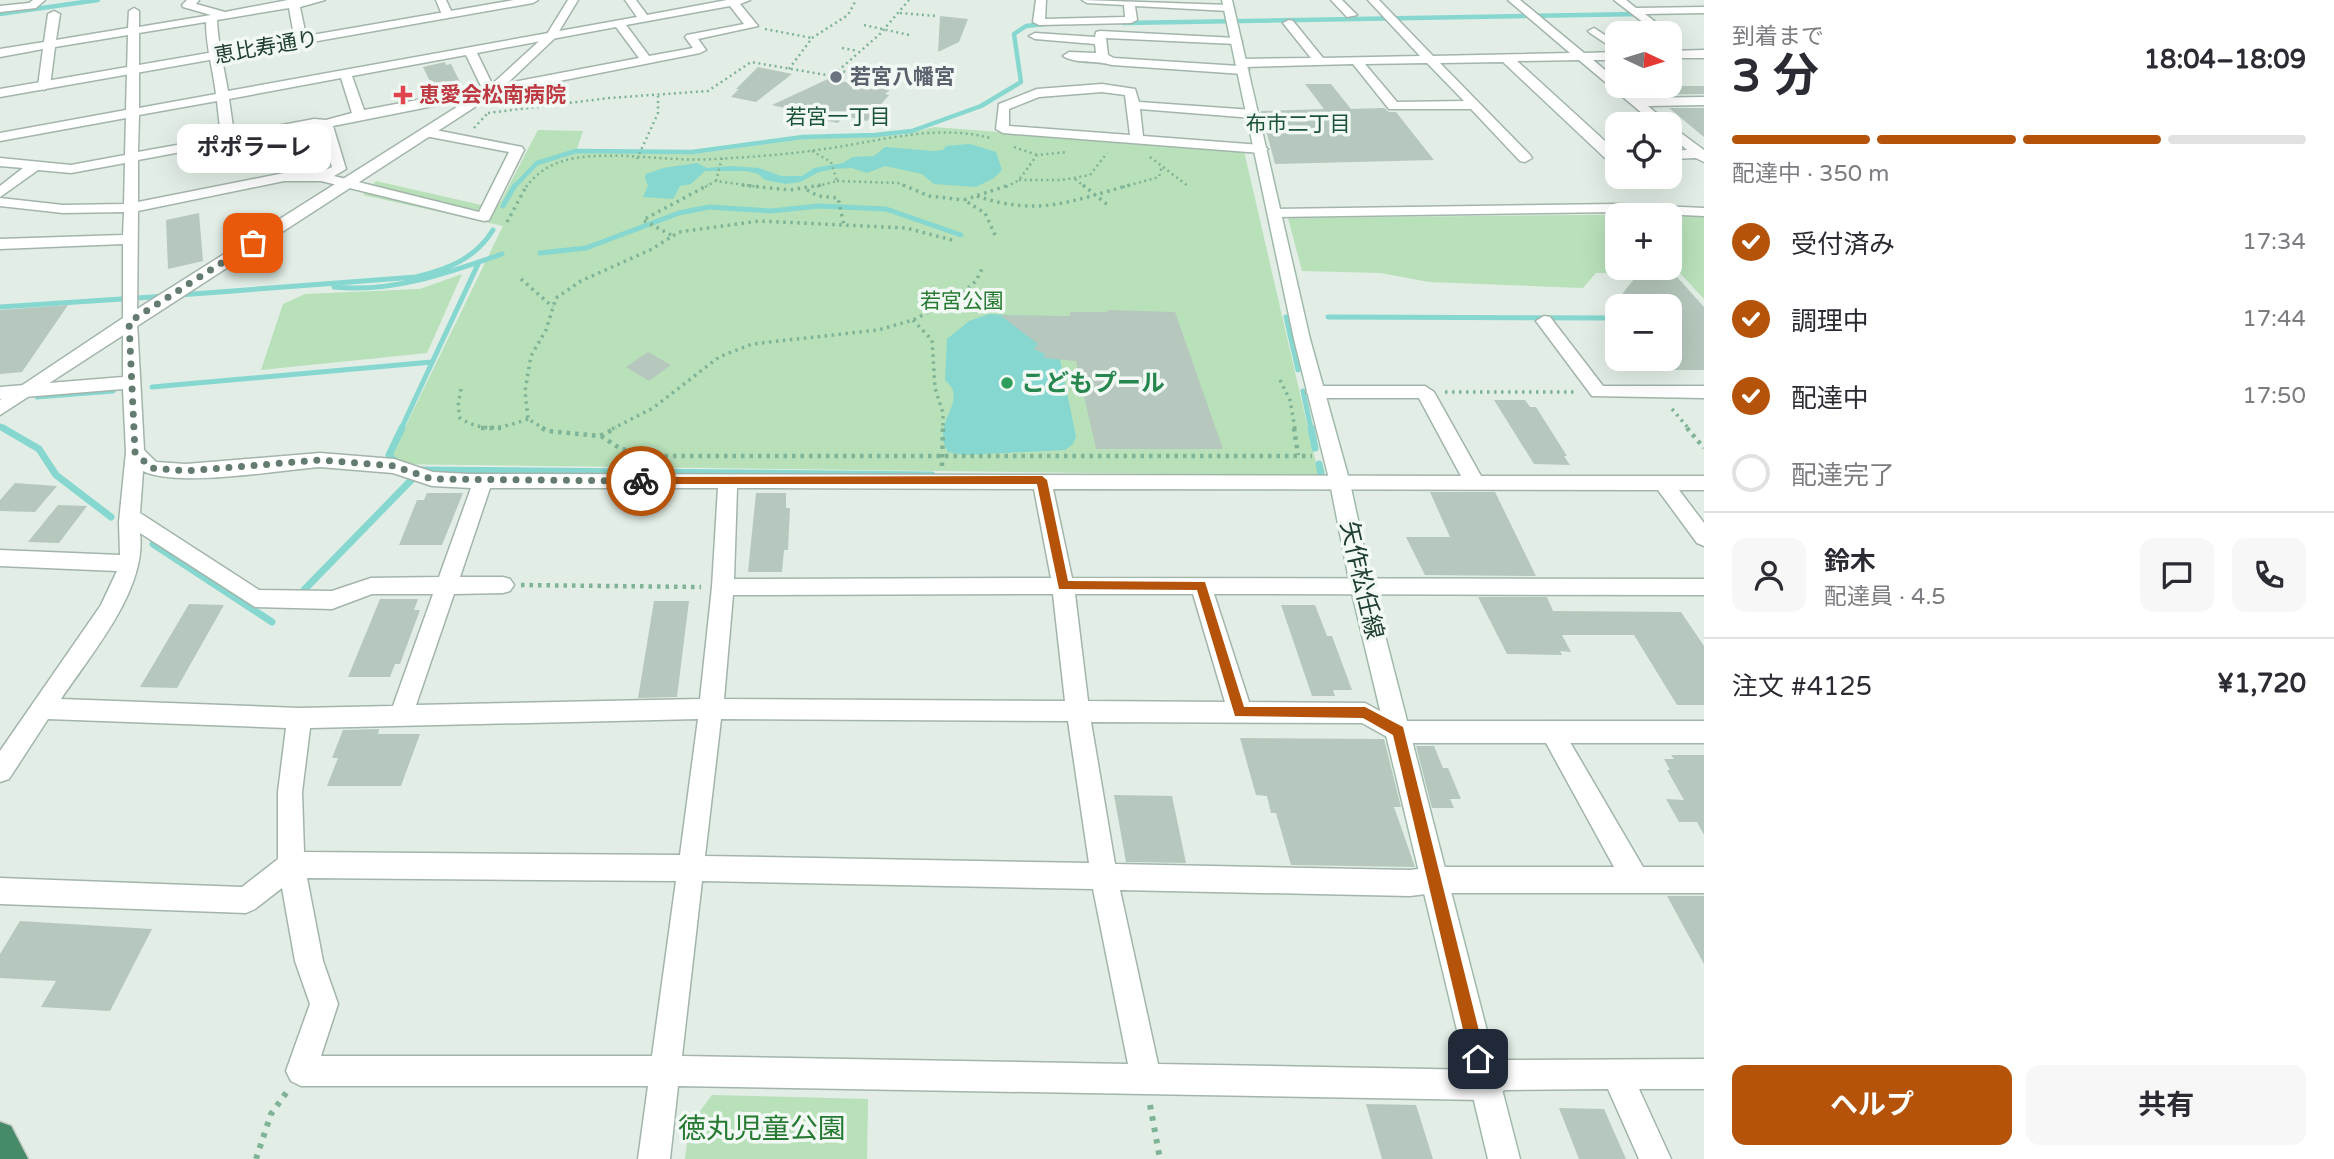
<!DOCTYPE html>
<html lang="ja">
<head>
<meta charset="utf-8">
<style>
  :root { --surface:#fff; --page:#f7f7f7; --text:#2b2b33; --muted:#7c7c81; --line:#e1e1e2; --accent:#b45309 }
  body { margin:0; font-family:"Varela Round","Noto Sans JP",sans-serif; background:var(--page); color:var(--text); height:100vh; display:flex; flex-direction:column; font-size:26px; white-space:nowrap }
  * { box-sizing:border-box; margin:0 }
  p { font-size:23px; color:var(--muted) }
  .icon { flex:none; width:38px; height:38px; fill:none; stroke:currentColor; stroke-width:2; stroke-linecap:round; stroke-linejoin:round }
  .map { position:relative; flex:1; overflow:hidden }
  .details { display:flex; flex-direction:column; background:var(--surface); width:630px }
  .details>* { flex:none }
  .needle { width:46px; rotate:94deg }
  .fabs { position:absolute; left:1605px; top:21px; display:grid; gap:14px }
  .fabs a { display:grid; place-items:center; width:77px; height:77px; border-radius:14px; background:var(--surface); box-shadow:0 7px 28px #0002; font-size:35px }
  .pin { position:absolute; display:grid; place-items:center; width:60px; height:60px; color:#fff; margin:-30px; border-radius:14px; box-shadow:0 4px 10px #0006 }
  .courier { position:absolute; display:grid; place-items:center; width:70px; height:70px; margin:-35px; border:5px solid #b45309; border-radius:50%; background:#fff; color:#222; box-shadow:0 2px 9px #0007 }
  .bubble { position:absolute; height:49px; border-radius:14px; background:var(--surface); box-shadow:0 7px 28px #0002; font-size:23px; font-weight:700; line-height:49px; text-align:center }
  .overview em { font-style:normal; font-weight:700 }
  .overview div { display:flex; flex-direction:column-reverse }
  .overview { display:flex; align-items:center; justify-content:space-between; height:119px; padding:0 28px }
  h1 { font-size:46px; font-weight:700; line-height:52px }
  .bar { display:grid; grid-template-columns:repeat(4,1fr); gap:10px 7px; align-content:center; height:84px; padding:0 28px }
  .bar i { height:9px; border-radius:5px; background:var(--line) }
  .bar .on { background:var(--accent) }
  .bar p { grid-column:span 4 }
  .line { display:flex; align-items:center; gap:18px; padding:0 28px; border-top:2px solid var(--line) }
  .line div { flex:1 }
  .round { display:grid; place-items:center; flex:none; width:74px; height:74px; border-radius:14px; background:var(--page) }
  ol { padding:0 28px; list-style:none }
  li { display:flex; align-items:center; gap:21px; height:77px }
  li p { margin-inline-start:auto }
  li .icon { padding:7px; border-radius:50%; background:var(--accent); color:#fff; stroke-width:4 }
  li:last-child { color:var(--muted) }
  li i { width:38px; height:38px; border:4px solid var(--line); border-radius:50% }
  .cta { display:flex; gap:14px; margin-top:auto; padding:14px 28px }
  .cta a { flex:1; height:80px; border-radius:14px; background:var(--accent); color:#fff; font-size:28px; font-weight:700; line-height:80px; text-align:center }
  .cta a+a { background:var(--page); color:var(--text) }
  main { display:flex; flex:1; min-height:0 }
  .map>svg:first-child { display:block }
</style>
</head>
<body>
<main>
<div class="map">
<svg width="1704" height="1159" viewBox="0 0 1704 1159">
  <rect width="100%" height="100%" fill="#e1ede5"/>
  <path fill="#b8e0b9" fill-rule="evenodd" d="M934,127L1244,151L1319,476L387,464L503,226L363,195L376,181L490,207L501,201L538,130L583,131L576,152L693,154L804,139L903,135Z
    M1685,214L1704,216V299L1679,272L1596,273L1583,288L1429,282L1381,273L1302,271L1288,218ZM1617,215H1670V268H1617Z
    M462,274L427,353L261,370L283,304L305,294L420,289Z
    M712,1095L868,1099L867,1159H685L689,1126Z"/>
  <path fill="#85d7cf" d="M970,144L996,152L1002,170L994,178L976,187L934,184L922,174L885,166L867,173L852,168L833,169L819,172L800,182L786,184L765,180L758,174L747,171H705L691,184L680,186L673,199L643,197L648,186L645,178L646,174L663,168L697,163L707,168L731,166L759,168L781,176H802L814,168L843,163L853,157L874,156L885,147L933,151L943,150L946,146Z
    M989,314L1051,317L1076,436L1073,444L1065,450L964,455L948,452C929,422 971,402 945,380L947,339L969,321Z"/>
  <g fill="none" stroke-linecap="round" stroke-linejoin="round">
    <path stroke="#85d7cf" stroke-width="4.5" d="M0,14L98,0
      M1123,23L1640,14
      M514,187L537,163L576,151L692,152L803,137L875,135L912,131L981,106L1021,82L1014,34L1026,26L1045,24"/>
    <path stroke="#85d7cf" stroke-width="5" d="M503,206L515,185
      M540,253L586,248L679,213L709,207L771,211L819,206L886,209L961,235
      M334,287C392,293 448,273 502,254
      M179,295L416,277C448,269 475,259 493,230
      M0,307L167,296
      M1286,317L1298,370
      M1328,317L1617,318
      M152,387L432,362
      M1303,391L1311,429
      M37,397L113,391
      M0,426L6,429
      M401,429L479,262"/>
    <path stroke="#85d7cf" stroke-width="7" d="M3,428L39,449L56,475L111,517
      M1311,428L1315,448
      M400,466L389,455L402,428
      M1316,478H1322L1319,464
      M153,544L272,622
      M304,590L421,470L932,475"/>
  </g>
  <path fill="#b6c8bd" d="M940,16L968,19L959,42L938,52Z
    M445,62L446,65L451,64L461,84L455,85L458,90L436,94L423,67Z
    M758,67L792,74L756,102L731,97L739,89H736Z
    M828,79L890,90L885,94L889,95L867,121L844,116L838,123L785,113L789,109L772,105Z
    M1305,84H1331L1351,109L1384,108L1389,112H1396L1434,160L1275,164L1261,111L1324,109Z
    M1641,86H1704V94L1652,95Z
    M1669,108H1704V137Z
    M199,213L203,261L168,269L166,220Z
    M1649,277H1677L1704,307V370H1674L1670,364V306H1613L1634,279Z
    M68,305L22,372L0,374V310Z
    M1107,310L1175,312L1223,449H1096L1076,361L1044,358L1045,354L1034,349L1038,344L1000,315L1070,316V312H1108Z
    M648,352L671,365L649,381L626,367Z
    M1494,400H1525L1530,407H1536L1567,456H1564L1570,465L1534,464Z
    M15,483L57,486L35,512L0,511V500Z
    M1430,492H1495L1536,576L1425,575L1406,537H1450Z
    M427,493H463L442,545H399L417,500H424Z
    M756,493H786V508H790L788,550H784L782,572H748Z
    M58,505L87,506L59,543L28,542Z
    M1478,597H1547L1553,611L1681,612L1704,646V705H1677L1634,635H1562L1571,652L1560,651L1562,655L1507,654Z
    M380,599H418L414,610H420L400,664H395L390,677H348Z
    M654,601H689L677,697L638,698Z
    M189,604L224,605L177,688L140,687Z
    M1281,605H1315L1327,636H1332L1352,690H1333L1335,696H1312Z
    M379,729L378,734H420L401,786H327L338,758H332L343,730Z
    M1240,738L1384,739L1401,807H1394L1415,867L1291,865L1276,813H1271L1267,796L1256,795Z
    M1416,746H1434L1443,768H1448L1461,799H1450L1454,808H1432Z
    M1671,755H1704V835L1697,822H1679L1666,799L1684,800L1667,770H1670L1664,759H1674Z
    M1114,795L1172,796L1186,863L1126,862Z
    M1667,896H1704V964Z
    M20,921L152,929L110,1011L41,1007L56,981L0,978V954Z
    M1366,1104L1416,1105L1433,1159H1382Z
    M1559,1108L1604,1109L1626,1159H1579Z"/>
  <g fill="none" stroke-linecap="round" stroke-linejoin="round">
    <g stroke="#a3b5ab" stroke-width="3">
      <path id="minor" d="M33,0H45L36,8L0,12V6L29,3Z
        M187,0H199L196,4L225,12L288,0H325L300,7L307,41L301,44L295,41L289,8L217,20C218,45 224,67 228,91L637,17L625,0H636L647,15L727,0H750L740,4L758,26L698,39L706,50L700,53L333,126L346,169L334,176L479,212L509,152L425,136L418,132L425,128L522,147L524,150L489,220L484,221L321,181H284L138,211L137,322L144,450L156,462L186,464L320,453L394,459L433,472L469,474L1461,476L1419,398H1315L1306,392L1315,386H1425L1434,392L1481,476H1704V490H1679L1704,523V546L1697,543L1658,490L1053,489L1072,578L1704,579V595L1214,594L1249,702L1365,703L1406,725L1410,732L1406,739L1398,743L1362,723L1091,722L1115,864L1410,870L1434,867H1614L1540,732L1544,725L1552,721L1560,725L1643,867H1704V893H1434L1410,896L1120,890L1158,1064L1482,1070L1503,1060L1704,1059V1089H1639L1671,1159H1639L1608,1089L1505,1090L1484,1100L678,1086L670,1159H638L648,1086H301L291,1081L286,1071L310,1004L295,961L282,888L255,909L246,913L0,904V878L242,887L278,859V792L286,728L48,719L9,779L0,782V751L101,605L117,571L0,566V550L120,555L119,522L126,452L123,389L0,399V387L123,377V244L0,249V239L123,235L124,212L63,213L0,206V198L63,205L124,204L125,163L71,173L38,170L0,197V186L23,168L0,166V158L71,165L125,155L126,118L0,141V133L126,110L128,35L55,47L50,86L44,90L38,86L43,49L0,57V49L44,42L48,14L54,11L60,14L56,40L128,28L129,11L134,8L139,11V27L211,15L183,7L182,5ZM730,6L744,24L687,35L685,37L693,48L649,56L626,25ZM206,22C206,47 213,69 216,94L139,108V33ZM616,27L639,58L493,86L477,53ZM466,55L482,88L364,110L352,76ZM341,78L352,113L326,120L314,119L234,134L229,99ZM217,101L221,137L138,152L139,115ZM314,127H320L332,167L319,173H284L138,202V160ZM320,467L393,473L432,486L471,488L439,577L371,578L332,591L259,590L140,513L143,471C175,488 281,470 320,467ZM490,488H718L712,587L700,699L416,705L454,594L503,593L510,591L514,585L510,579L503,577H460ZM737,488L1034,489L1051,578L734,579ZM140,533L255,607L332,609L372,594H433L393,706L299,708L61,699C91,654 147,590 140,533ZM1053,594L1065,701L724,699L733,595ZM1075,594H1193L1225,702L1088,701ZM698,719L680,855L304,852L302,792L310,728ZM721,719L1068,721L1089,863L705,856ZM307,878L676,881L652,1056H321L338,1004L323,961ZM702,881L1093,889L1128,1064L682,1056Z
        M436,0H446L453,15L451,17H443Z
        M1036,0H1046L1045,19L1125,17L1124,5L1087,3L1082,0L1229,5L1234,8L1229,11L1135,6L1137,20L1131,23L1039,25L1033,22Z
        M1331,0H1342L1357,15L1347,17Z
        M1368,0H1379L1433,56L1570,53L1508,0H1520L1584,53L1617,52V60H1593L1617,80V86H1624L1639,98L1704,97V105L1648,106L1669,124H1655L1579,60L1517,61L1617,152V160L1606,159L1503,62L1440,63L1530,155L1532,158L1525,162L1520,161L1471,109H1389L1353,64L1243,67L1249,70L1243,74L1112,65C1097,60 1075,64 1063,56L1069,52L1096,53L1095,44L1035,39L1029,36L1035,33L1095,37L1096,32L1100,31L1236,38L1242,41L1236,44L1106,38L1108,55L1114,58L1239,66L1235,63L1241,59L1311,58L1283,23L1289,20L1293,21L1323,58L1420,56ZM1427,63L1464,101L1397,102L1365,64Z
        M1614,0H1626L1636,8L1704,7V13L1645,14L1670,33H1657Z
        M1594,28L1617,43V51L1590,33L1588,31Z
        M1704,50V58H1670V51Z
        M1102,84L1135,89L1139,102L1253,110L1259,114L1253,118L1140,109L1143,136L1261,145L1268,149L1261,153L1003,133L996,129L999,104L1037,89ZM1102,92L1125,95L1130,135L1009,126V109L1039,97Z
        M1670,125L1704,150V162L1696,158L1670,159V151L1687,150L1670,135Z
        M1616,204L1704,208V216L1616,212L1276,217L1269,213L1276,209Z
        M1544,316L1550,317L1603,386H1704V398L1592,396L1536,321Z"/>
    </g>
    <g stroke="#a3b5ab" stroke-width="3">
      <path id="tertiary" d="M514,0H538L533,3L0,97V89Z
        M568,0H578L555,38L498,92L0,415V400L123,318L490,86L547,34Z
        M1398,721H1704V743H1398L1390,739L1386,732L1390,725Z"/>
    </g>
    <g stroke="#9fbaaa" stroke-width="3">
      <path id="secondary" d="M1222,0H1232L1310,339L1350,483L1372,585L1520,1159H1488L1350,585L1330,483L1294,339Z"/>
    </g>
    <g stroke="#c1c9c5" stroke-width="3">
      <path id="trunk" d="M0,1122L11,1126L28,1159H0Z"/>
    </g>
    <path stroke="#7fb396" stroke-width="2.5" stroke-dasharray="2 3.5" stroke-linecap="butt" d="M900,13L937,16
      M864,25L909,35
      M765,29L812,38
      M842,48L858,51
      M789,69L812,38L848,15L856,0
      M838,70L873,79
      M488,113L609,98L708,91L751,62L832,76L880,34L909,0
      M474,128L487,114
      M1014,147L1037,155
      M812,151L831,162L837,181L815,187
      M1150,157L1188,186
      M722,158L716,181L759,187
      M637,159L658,113V96
      M1075,179L1085,187
      M1019,180H1062L1090,175L1107,153
      M837,181L898,183L907,187
      M526,187C539,170 554,162 575,158C621,151 668,162 714,159C753,157 793,154 831,148C885,140 936,124 990,138
      M705,187L716,181
      M1006,187L1019,180L1037,155L1068,152
      M1123,187L1159,177L1162,166"/>
    <path stroke="#7fb396" stroke-width="3.5" stroke-dasharray="2.5 4.5" stroke-linecap="butt" d="M742,185L790,190L821,185
      M903,185L929,196L964,200
      M1083,185L1109,206
      M807,190L818,196L838,198L844,225
      M977,196C1038,217 1071,201 1130,185
      M507,222L527,185
      M671,235L643,220L708,185
      M995,235L985,213L964,200L1009,185
      M521,279L553,307
      M913,320L932,340L935,388L943,413V429
      M1280,380L1290,400L1295,429
      M461,389L458,406L460,418C483,433 503,428 528,419
      M1445,392H1576
      M1672,409L1689,429
      M545,429L528,419L525,391L531,356L546,330L556,298L581,281L652,249L679,232L759,221L906,228L952,240
      M612,429L653,408L719,357L752,344L878,330L913,320L959,296L976,281L982,269"/>
    <path stroke="#7fb396" stroke-width="4.5" stroke-dasharray="3.5 5" stroke-linecap="butt" d="M481,428H501
      M542,428L547,431L600,436L616,428
      M1294,428L1298,455
      M1687,428L1704,448
      M601,436L621,449L658,456H1312
      M942,466L943,428
      M521,585L701,587"/>
    <path stroke="#7fb396" stroke-width="6" stroke-dasharray="4.5 7" stroke-linecap="butt" d="M1150,1105L1160,1159
      M256,1159L271,1114L289,1089"/>
    <use href="#minor" fill="#fff" fill-rule="evenodd"/>
    <use href="#tertiary" fill="#fff" fill-rule="evenodd"/>
    <use href="#secondary" fill="#fff" fill-rule="evenodd"/>
    <use href="#trunk" fill="#468a68" fill-rule="evenodd"/>
  </g>
  <path fill="#b45309" d="M1042,476L1047,480L1068,581L1205,582L1244,707H1365L1403,727L1486,1059L1484,1065L1478,1067L1473,1065L1470,1059L1393,735L1363,718L1235,716L1197,590L1059,589L1037,484H641L635,481L641,477Z"/>
  <g fill="none" stroke-linecap="round" stroke-linejoin="round">
    <path stroke="#647c6f" stroke-width="7" stroke-dasharray="0 12.6" d="M253,243L129,322L135,452L151,468L186,471L320,460L394,466L432,479L641,481"/>
  </g>
  <circle fill="#6b7280" stroke="#f2f9f4" stroke-width="2.5" cx="836" cy="77" r="7"/>
  <path fill="#e0444e" stroke="#f2f9f4" stroke-width="2.5" d="M399.5 84.5h7v7h7v7h-7v7h-7v-7h-7v-7h7z"/>
  <circle fill="#2e9e5b" stroke="#f2f9f4" stroke-width="2.5" cx="1007" cy="383" r="7"/>
  <g text-anchor="middle" stroke-width="7" stroke-linejoin="round" paint-order="stroke">
    <g font-size="21" fill="#203f2f" stroke="#f2f9f4">
      <text transform="translate(266 47) rotate(-10)" y="7">恵比寿通り</text>
    </g>
    <g font-size="21" font-weight="bold" fill="#5b616d" stroke="#f2f9f4" text-anchor="start">
      <text x="850" y="84">若宮八幡宮</text>
    </g>
    <g font-size="21" font-weight="bold" fill="#be3a42" stroke="#f2f9f4" text-anchor="start">
      <text x="419" y="102">恵愛会松南病院</text>
    </g>
    <g font-size="21" fill="#1a5337" stroke="#f2f9f4">
      <text x="838" y="124">若宮一丁目</text>
      <text x="1298" y="131">布市二丁目</text>
    </g>
    <g font-size="21" fill="#277a32" stroke="#f2f9f4">
      <text x="962" y="308">若宮公園</text>
    </g>
    <g font-size="24" font-weight="bold" fill="#27864d" stroke="#f2f9f4" text-anchor="start">
      <text x="1021" y="391">こどもプール</text>
    </g>
    <g font-size="24" fill="#203f2f" stroke="#f2f9f4">
      <text transform="translate(1362 580) rotate(77)" y="8">矢作松任線</text>
    </g>
    <g font-size="28" fill="#277a32" stroke="#f2f9f4">
      <text x="762" y="1138">徳丸児童公園</text>
    </g>
  </g>
</svg>
<div class="fabs">
<a><svg class="needle" viewBox="-14 -14 28 28"><path d="M0-13l5 13h-10z" fill="#e53935"/><path d="M0 13l5-13h-10z" fill="#7c7c81"/></svg></a>
<a><svg class="icon" aria-label="locate" viewBox="0 0 24 24"><circle cx="12" cy="12" r="6"/><path d="M12 2v4M12 18v4M2 12h4M18 12h4"/></svg></a>
<a>+</a>
<a>−</a>
</div>
<div class="pin" style="left:253px;top:243px;background:#ea580c"><svg class="icon" aria-label="bag" viewBox="0 0 24 24"><path d="M5 8h14l-1 12H6zM9 8a3 3 0 0 1 6 0"/></svg></div>
<div class="pin" style="left:1478px;top:1059px;background:#1f2937"><svg class="icon" aria-label="home" viewBox="0 0 24 24"><path d="M3 11l9-7 9 7M6 9v11h12V9"/></svg></div>
<div class="courier" style="left:641px;top:481px"><svg class="icon" aria-label="bike" viewBox="0 0 24 24"><circle cx="6" cy="16" r="4"/><circle cx="18" cy="16" r="4"/><path d="M6 16l4-8h5l3 8M10 8l3 8H6M13 5h3"/></svg></div>
<div class="bubble" style="left:177px;top:124px;width:154px">ポポラーレ</div>
</div>
<section class="details">
<div class="overview"><div><h1>3 分</h1><p>到着まで</p></div><em>18:04–18:09</em></div>
<div class="bar"><i class="on"></i><i class="on"></i><i class="on"></i><i></i><p>配達中 · 350 m</p></div>
<ol>
<li><svg class="icon" aria-label="check" viewBox="0 0 24 24"><path d="M5 12l5 5 9-10"/></svg>受付済み<p>17:34</p></li>
<li><svg class="icon" aria-label="check" viewBox="0 0 24 24"><path d="M5 12l5 5 9-10"/></svg>調理中<p>17:44</p></li>
<li><svg class="icon" aria-label="check" viewBox="0 0 24 24"><path d="M5 12l5 5 9-10"/></svg>配達中<p>17:50</p></li>
<li><i></i>配達完了</li>
</ol>
<div class="line" style="height:126px"><a class="round"><svg class="icon" aria-label="person" viewBox="0 0 24 24"><circle cx="12" cy="8" r="4"/><path d="M4 21q1-7 8-7t8 7"/></svg></a><div><b>鈴木</b><p>配達員 · 4.5</p></div><a class="round"><svg class="icon" aria-label="chat" viewBox="0 0 24 24"><path d="M4 5h16v11H9l-5 4z"/></svg></a><a class="round"><svg class="icon" aria-label="phone" viewBox="0 0 24 24"><path d="M5 4h4l2 5-3 2q2 4 5 5l2-3 5 2v4C11 20 4 13 5 4z"/></svg></a></div>
<div class="line" style="height:91px"><div>注文 #4125</div><b>¥1,720</b></div>
<div class="cta"><a>ヘルプ</a><a>共有</a></div>
</section>
</main>
</body>
</html>
